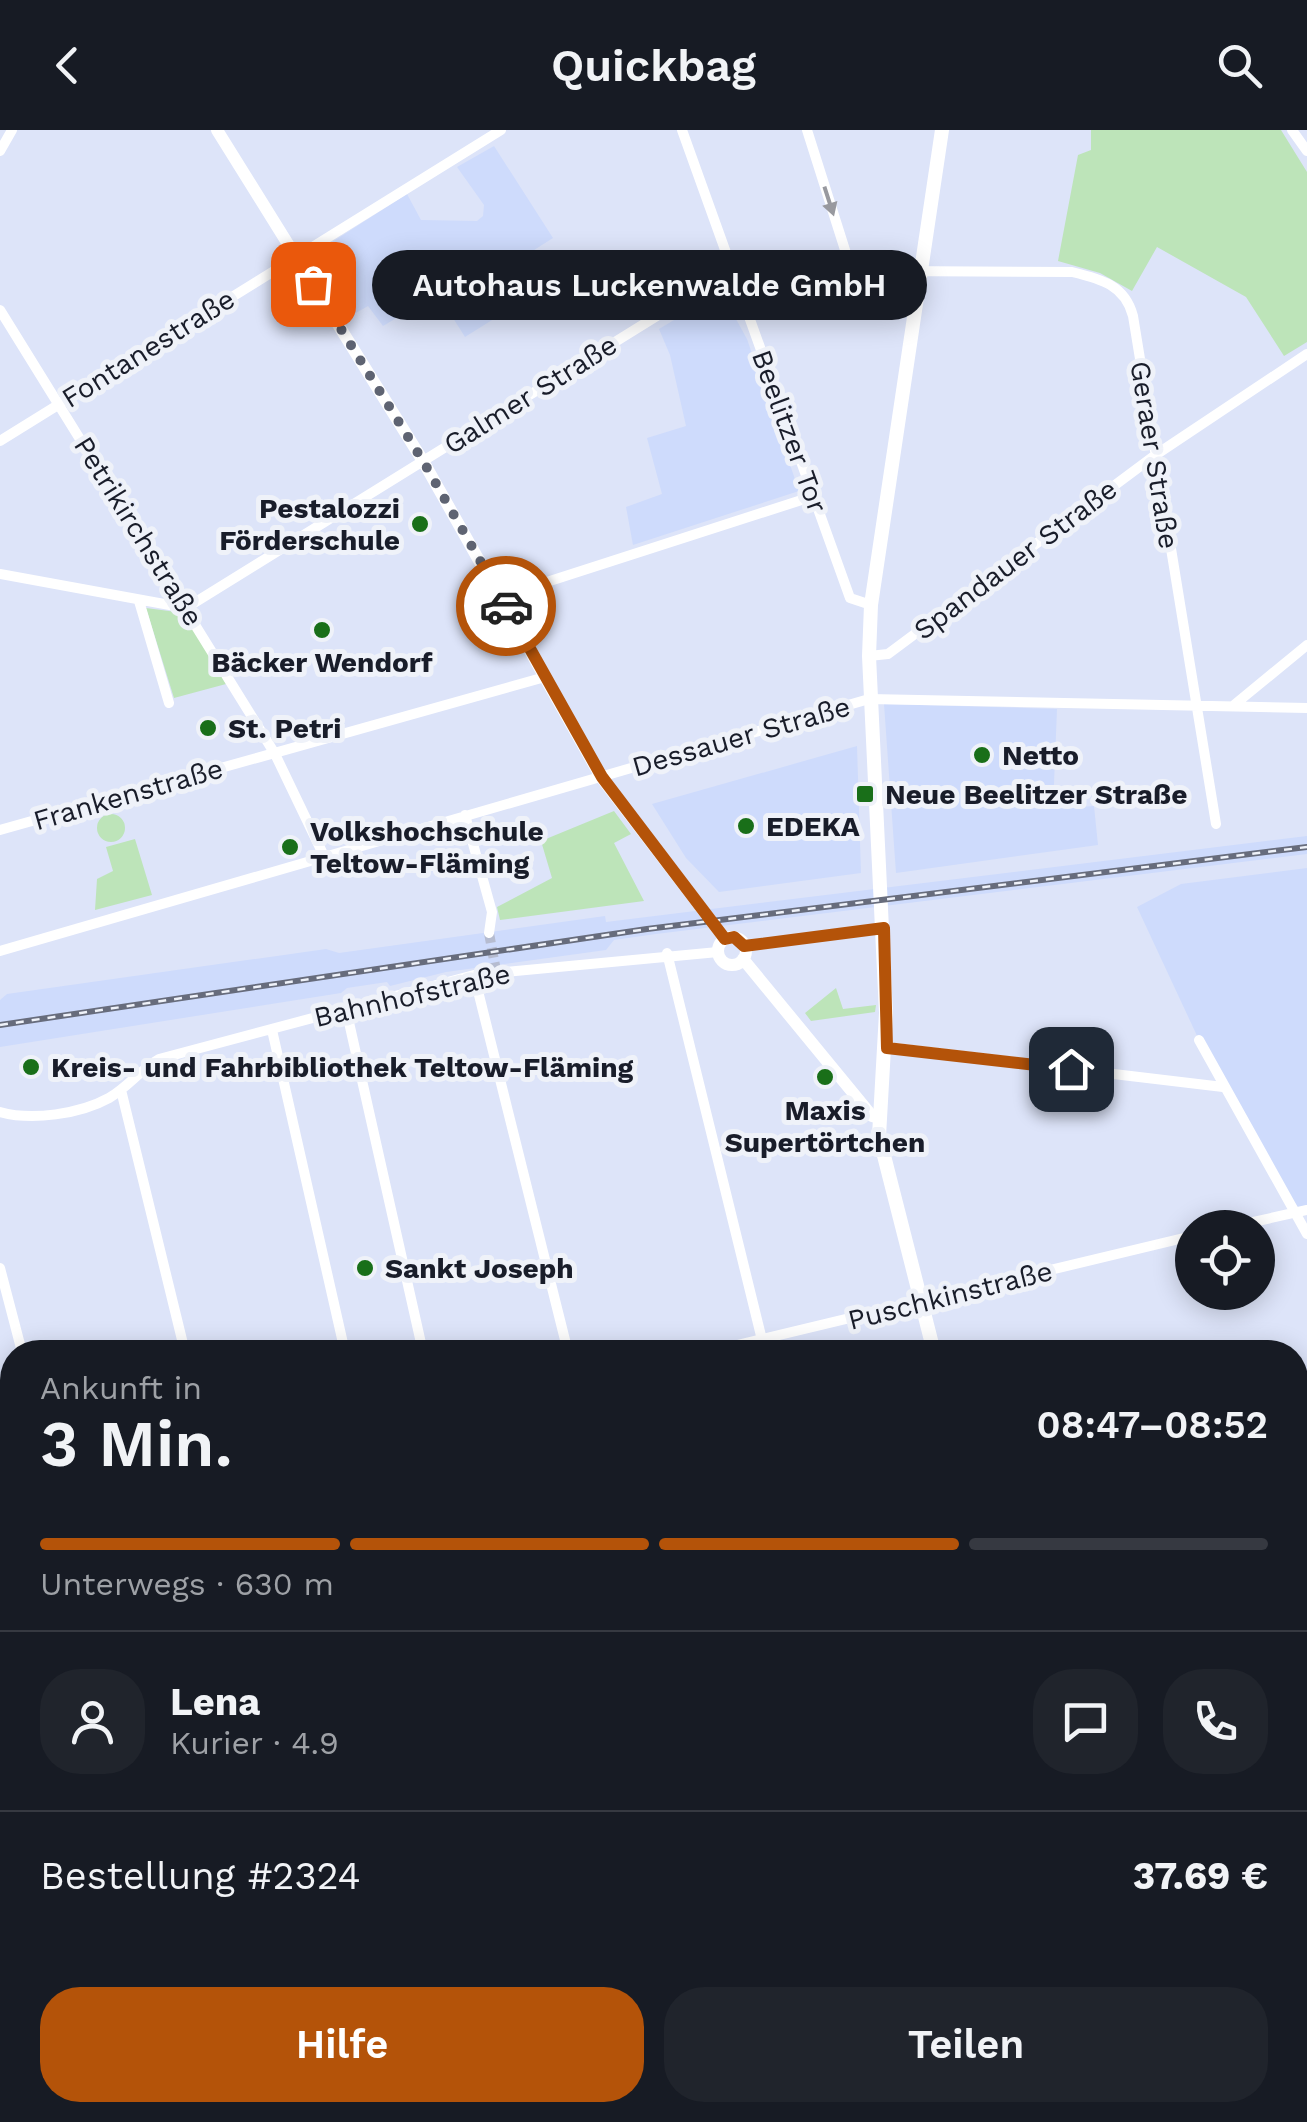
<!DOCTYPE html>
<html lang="de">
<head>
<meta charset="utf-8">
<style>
  :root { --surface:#171b24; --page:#20242c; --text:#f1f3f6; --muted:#9ea1a6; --line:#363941; --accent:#b45309 }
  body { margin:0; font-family:"Work Sans",sans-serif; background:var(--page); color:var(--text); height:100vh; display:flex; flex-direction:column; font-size:38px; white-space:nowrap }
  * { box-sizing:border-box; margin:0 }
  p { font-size:32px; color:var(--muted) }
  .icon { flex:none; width:55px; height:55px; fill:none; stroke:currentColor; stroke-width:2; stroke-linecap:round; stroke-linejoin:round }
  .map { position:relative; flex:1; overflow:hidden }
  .drawer { position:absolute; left:0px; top:1210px; width:1308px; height:782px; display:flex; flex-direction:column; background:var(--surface); border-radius:40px 40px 0 0; box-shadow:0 5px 25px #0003 }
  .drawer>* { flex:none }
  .fabs { position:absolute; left:1175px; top:1080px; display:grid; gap:20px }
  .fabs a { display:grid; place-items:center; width:100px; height:100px; border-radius:50%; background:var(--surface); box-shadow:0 5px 25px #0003; font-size:50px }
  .pin { position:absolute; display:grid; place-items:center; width:85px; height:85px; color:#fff; margin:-42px; border-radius:20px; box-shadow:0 5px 15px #0006 }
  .courier { position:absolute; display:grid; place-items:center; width:100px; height:100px; margin:-50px; border:8px solid #b45309; border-radius:50%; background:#fff; color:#222; box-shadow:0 2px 12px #0007 }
  .bubble { position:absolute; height:70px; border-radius:35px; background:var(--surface); box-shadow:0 5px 25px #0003; font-size:32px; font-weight:600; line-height:70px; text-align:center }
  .overview em { font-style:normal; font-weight:600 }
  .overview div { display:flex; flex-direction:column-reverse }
  .overview { display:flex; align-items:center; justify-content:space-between; height:170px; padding:0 40px }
  h1 { font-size:65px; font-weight:600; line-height:75px }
  .bar { display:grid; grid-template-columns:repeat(4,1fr); gap:15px 10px; align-content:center; height:120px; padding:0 40px }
  .bar i { height:12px; border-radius:8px; background:var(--line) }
  .bar .current { background:var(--accent) }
  .bar p { grid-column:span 4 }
  .line { display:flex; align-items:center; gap:25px; padding:0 40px; border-top:2px solid var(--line) }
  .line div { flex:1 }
  .round { display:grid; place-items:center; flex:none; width:105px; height:105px; border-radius:40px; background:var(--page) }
  .button { display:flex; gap:20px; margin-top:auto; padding:20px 40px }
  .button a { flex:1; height:115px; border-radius:40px; background:var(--accent); color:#fff; font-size:40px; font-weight:600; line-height:115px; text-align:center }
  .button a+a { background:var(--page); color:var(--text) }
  header { display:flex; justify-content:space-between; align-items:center; height:130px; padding:0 40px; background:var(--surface); font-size:45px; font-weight:600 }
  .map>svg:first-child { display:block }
</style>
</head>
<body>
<header><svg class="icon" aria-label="back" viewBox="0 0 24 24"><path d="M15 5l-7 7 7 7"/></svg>Quickbag<svg class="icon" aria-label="search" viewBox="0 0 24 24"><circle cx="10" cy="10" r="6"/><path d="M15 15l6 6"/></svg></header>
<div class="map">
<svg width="1307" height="1992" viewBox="0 0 1307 1992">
  <rect width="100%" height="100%" fill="#dde4f9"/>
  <path fill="#cedbfc" d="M494,16L553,108L490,148L508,180L465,207L441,169L427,177L423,172L383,196L368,176L347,188L310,133L315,123L407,64L421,90L477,91L483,86L484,75L457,37Z
    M721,162L747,209L799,361L633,415L626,377L662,364L647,308L686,296L670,225L659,199Z
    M884,574L1057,579L1053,679L1094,676L1098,715L896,743Z
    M857,616L861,743L719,762L686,728L652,674Z
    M1307,706V724L656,804L614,810L606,820L446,842L390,856L387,852L347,858L341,863L0,917V870L7,864L326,819L339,823L605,786L606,792Z
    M1307,738V1080L1297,1085L1199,910L1137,777L1181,754Z"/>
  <path fill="#bde4b9" d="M1091,0H1281L1307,42V212L1284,226L1246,167L1157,117L1132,161L1100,143L1058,131L1078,25L1091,20Z
    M146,478L184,483L226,554L174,568Z
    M614,681L631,704L614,713L644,771L500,790L497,777L552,748L541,711Z
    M97 698a14 14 0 1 1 28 0a14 14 0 1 1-28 0Z
    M135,709L152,765L95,780L97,749L113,741L106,717Z
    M836,858L843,879L876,875L875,882L811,891L805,883Z
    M1295,1760H1307V1823L1295,1829Z"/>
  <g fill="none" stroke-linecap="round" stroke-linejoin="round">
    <path stroke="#5c785e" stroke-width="2.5" d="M1295,1733L1307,1732
      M277,1992L296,1980"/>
    <path stroke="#b6bcd0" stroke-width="10" stroke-dasharray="10 5" stroke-linecap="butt" d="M489,803L496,841"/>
    <path stroke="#fff" stroke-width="10" d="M682,0L850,468L871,475
      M807,0L852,142
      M1292,0L1307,21
      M0,21L12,0
      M0,180L275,624L324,726
      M0,311L501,0
      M0,444L186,478L731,140L1072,142C1101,149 1125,155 1133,186L1216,694
      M500,467L814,366
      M139,471L169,573
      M869,526L888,524L1154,326L1307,224
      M1234,575L1307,515
      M465,685L492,782L489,803
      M0,700L545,547
      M744,816L884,798
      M0,821L869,569L1307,578
      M667,823L765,1222
      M474,845L568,1222
      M346,879L423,1222
      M272,900L345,1222
      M1199,910L1307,1104
      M887,917L1223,957
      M121,960L185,1222
      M0,982C32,991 80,984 109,968C128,957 140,940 159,929L474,845L718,822
      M1226,1098L1307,1080
      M0,1138L22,1222
      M708,1222L1192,1106
      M0,1384L12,1381
      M0,1672L12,1679
      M1295,1703L1307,1702
      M0,1821L12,1828
      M1295,1838L1307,1831
      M112,1980L128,1992
      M533,1980L534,1992
      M723,1980L724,1992
      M919,1980L920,1992
      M1211,1980L1212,1992
      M324,1992L329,1980"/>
    <path stroke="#fff" stroke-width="12" d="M217,0L423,331L601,647L725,809
      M718 821a14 14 0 1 1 28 0a14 14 0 1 1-28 0Z
      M743,829L872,986L879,988
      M1295,1593L1307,1586"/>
    <path stroke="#fff" stroke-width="14" d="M934,1222L879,1006L886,883L869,526L871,475L942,0
      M0,1735L12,1742
      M0,1933L12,1934
      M1037,1980V1992"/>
    <g stroke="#676c7c" stroke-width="6">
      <path id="rail" d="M0,895L647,799L1307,717"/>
    </g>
    <use href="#rail" stroke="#eff2f9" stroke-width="2.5" stroke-dasharray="8" stroke-linecap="butt"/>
  </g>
  <defs><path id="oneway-solid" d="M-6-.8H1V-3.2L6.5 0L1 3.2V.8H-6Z" transform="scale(2.5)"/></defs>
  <use fill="#98999f" href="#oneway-solid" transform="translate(829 71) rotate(72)"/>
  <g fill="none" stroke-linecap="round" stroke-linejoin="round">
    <path stroke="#5e6372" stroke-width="10" stroke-dasharray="0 18" d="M313,154L423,331L506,476"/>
    <path stroke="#b45309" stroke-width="12" d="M506,476L602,647L725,809L734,807L744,816L884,798L887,918L1071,939"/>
  </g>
  <g fill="#196f19" stroke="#eff2f9" stroke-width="4">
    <circle cx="420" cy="394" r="10"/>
    <circle cx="322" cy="500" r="10"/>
    <circle cx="208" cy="598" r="10"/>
    <circle cx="982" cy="625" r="10"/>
    <rect x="855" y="654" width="20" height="20" rx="5"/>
    <circle cx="746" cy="696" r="10"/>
    <circle cx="290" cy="717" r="10"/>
    <circle cx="31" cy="937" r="10"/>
    <circle cx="825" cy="947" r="10"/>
    <circle cx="365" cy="1138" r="10"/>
  </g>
  <g text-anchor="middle" stroke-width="10" stroke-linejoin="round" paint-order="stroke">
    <g font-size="28" fill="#191d2a" stroke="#eff2f9">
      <text transform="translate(148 218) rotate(-32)" y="10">Fontanestraße</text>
      <text transform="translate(530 264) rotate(-32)" y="10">Galmer Straße</text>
      <text transform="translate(790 301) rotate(70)" y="10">Beelitzer Tor</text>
      <text transform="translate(1155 325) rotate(81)" y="10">Geraer Straße</text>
      <text transform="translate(139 401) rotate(58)" y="10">Petrikirchstraße</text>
      <text transform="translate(1015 429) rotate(-37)" y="10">Spandauer Straße</text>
      <text transform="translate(741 606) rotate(-16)" y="10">Dessauer Straße</text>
      <text transform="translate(128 664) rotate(-16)" y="10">Frankenstraße</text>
      <text transform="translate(412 865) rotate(-13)" y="10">Bahnhofstraße</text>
      <text transform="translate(950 1165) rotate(-14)" y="10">Puschkinstraße</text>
    </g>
    <g font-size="28" font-weight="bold" fill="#191d2a" stroke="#eff2f9" text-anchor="start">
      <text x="400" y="388" text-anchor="end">Pestalozzi<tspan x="400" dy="32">Förderschule</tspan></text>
      <text x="322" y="542" text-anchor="middle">Bäcker Wendorf</text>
      <text x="228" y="608">St. Petri</text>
      <text x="1002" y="635">Netto</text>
      <text x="885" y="674">Neue Beelitzer Straße</text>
      <text x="766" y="706">EDEKA</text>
      <text x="310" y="711">Volkshochschule<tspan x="310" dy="32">Teltow-Fläming</tspan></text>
      <text x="51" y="947">Kreis- und Fahrbibliothek Teltow-Fläming</text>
      <text x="825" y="990" text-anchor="middle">Maxis<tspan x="825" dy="32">Supertörtchen</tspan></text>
      <text x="385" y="1148">Sankt Joseph</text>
    </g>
  </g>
</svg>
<div class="fabs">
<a><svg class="icon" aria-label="locate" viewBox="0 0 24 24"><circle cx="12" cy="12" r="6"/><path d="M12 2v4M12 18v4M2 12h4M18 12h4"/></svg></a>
</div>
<div class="pin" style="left:313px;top:154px;background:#ea580c"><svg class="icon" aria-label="bag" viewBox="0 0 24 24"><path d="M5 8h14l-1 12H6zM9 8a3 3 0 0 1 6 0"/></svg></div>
<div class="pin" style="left:1071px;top:939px;background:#1f2937"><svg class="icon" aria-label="home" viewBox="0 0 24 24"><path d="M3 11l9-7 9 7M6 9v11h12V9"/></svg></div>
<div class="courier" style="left:506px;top:476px"><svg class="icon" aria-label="car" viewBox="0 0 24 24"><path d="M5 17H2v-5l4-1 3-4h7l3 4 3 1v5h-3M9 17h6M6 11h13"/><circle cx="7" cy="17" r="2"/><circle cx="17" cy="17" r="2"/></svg></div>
<div class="bubble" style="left:372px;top:120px;width:555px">Autohaus Luckenwalde GmbH</div>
<section class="drawer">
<div class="overview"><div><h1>3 Min.</h1><p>Ankunft in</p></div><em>08:47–08:52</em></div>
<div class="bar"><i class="current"></i><i class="current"></i><i class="current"></i><i></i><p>Unterwegs · 630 m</p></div>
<div class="line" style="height:180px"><a class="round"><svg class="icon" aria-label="person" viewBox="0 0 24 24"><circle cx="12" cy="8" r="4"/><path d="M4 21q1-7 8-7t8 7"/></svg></a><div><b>Lena</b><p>Kurier · 4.9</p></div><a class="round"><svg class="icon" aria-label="chat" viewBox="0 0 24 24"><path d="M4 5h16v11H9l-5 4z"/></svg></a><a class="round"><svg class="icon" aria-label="phone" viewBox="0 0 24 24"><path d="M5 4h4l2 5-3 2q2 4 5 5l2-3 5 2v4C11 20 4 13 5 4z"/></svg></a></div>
<div class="line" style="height:130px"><div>Bestellung #2324</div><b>37.69 €</b></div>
<div class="button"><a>Hilfe</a><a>Teilen</a></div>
</section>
</div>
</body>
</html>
